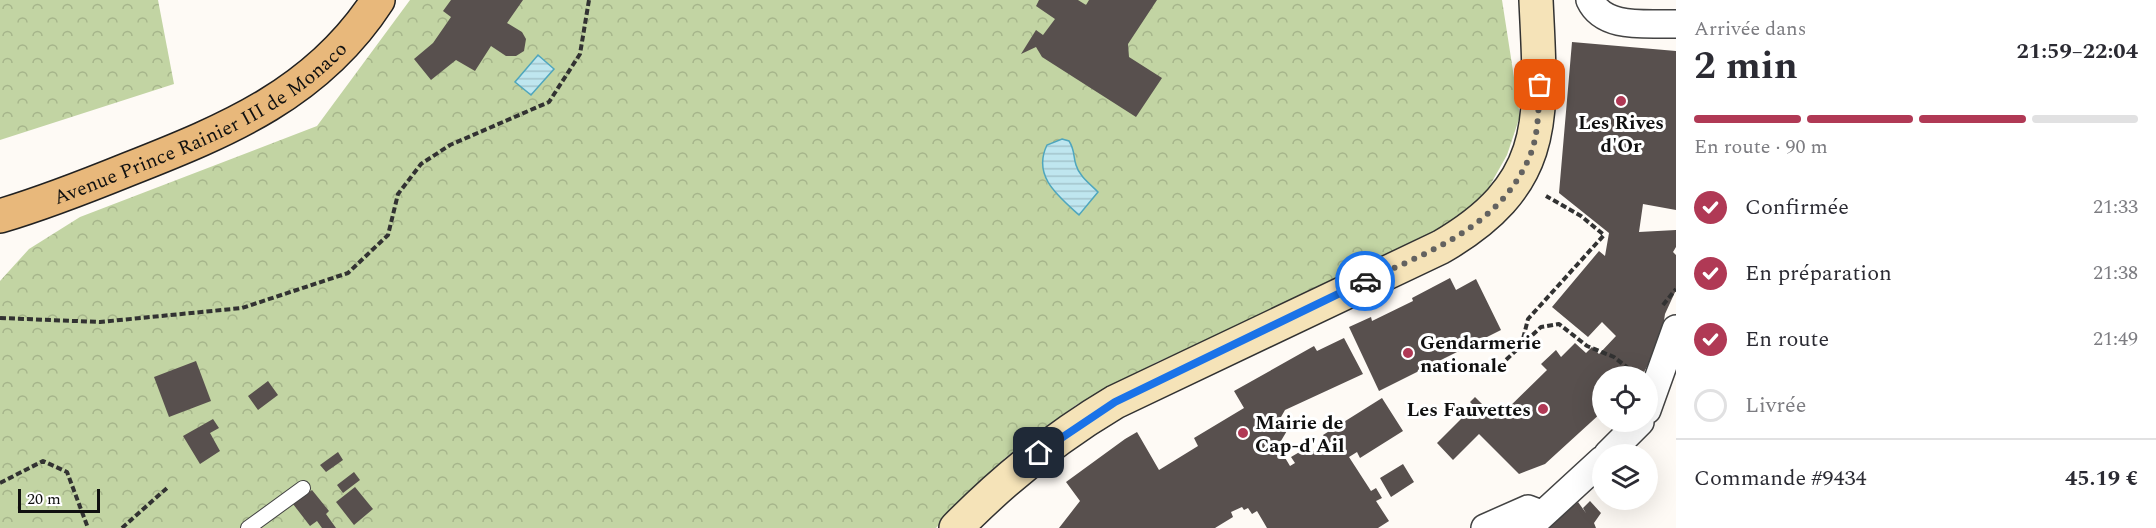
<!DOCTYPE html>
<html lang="fr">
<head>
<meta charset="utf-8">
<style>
  :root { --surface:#fff; --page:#f2f2f3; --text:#2b2b33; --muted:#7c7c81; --line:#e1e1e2; --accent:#b03955 }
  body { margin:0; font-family:Spectral,serif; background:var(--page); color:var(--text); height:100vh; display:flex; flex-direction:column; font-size:22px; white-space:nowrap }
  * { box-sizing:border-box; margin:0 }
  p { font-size:20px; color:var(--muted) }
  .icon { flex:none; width:33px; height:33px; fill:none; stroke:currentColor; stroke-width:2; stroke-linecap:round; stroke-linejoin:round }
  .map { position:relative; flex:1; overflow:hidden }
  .sheet { display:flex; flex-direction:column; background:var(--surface); width:480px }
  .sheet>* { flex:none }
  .fabs { position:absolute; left:1592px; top:366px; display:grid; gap:12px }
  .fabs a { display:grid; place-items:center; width:66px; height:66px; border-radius:50%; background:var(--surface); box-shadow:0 6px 24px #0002; font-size:30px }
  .scale { position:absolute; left:18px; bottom:15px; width:82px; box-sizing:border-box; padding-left:6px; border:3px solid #101010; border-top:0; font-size:16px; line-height:21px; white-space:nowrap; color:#101010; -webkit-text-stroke:4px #fff; paint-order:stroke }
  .pin { position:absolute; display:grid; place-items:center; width:51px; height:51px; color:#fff; margin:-26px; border-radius:12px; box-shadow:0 3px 9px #0006 }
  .courier { position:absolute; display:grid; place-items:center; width:60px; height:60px; margin:-30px; border:4px solid #1a73e8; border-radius:50%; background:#fff; color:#222; box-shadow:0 2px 8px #0007 }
  .summary em { font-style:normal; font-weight:700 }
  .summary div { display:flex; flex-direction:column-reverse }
  .summary { display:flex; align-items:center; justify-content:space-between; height:102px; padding:0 18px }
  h1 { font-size:39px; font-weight:700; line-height:45px }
  .bar { display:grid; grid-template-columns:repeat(4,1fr); gap:9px 6px; align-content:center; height:72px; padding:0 18px }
  .bar i { height:8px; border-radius:4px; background:var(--line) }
  .bar .current { background:var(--accent) }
  .bar p { grid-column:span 4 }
  .line { display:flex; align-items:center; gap:15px; padding:0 18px; border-top:2px solid var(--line) }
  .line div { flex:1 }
  ol { padding:0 18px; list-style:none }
  li { display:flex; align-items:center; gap:18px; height:66px }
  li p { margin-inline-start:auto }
  li .icon { padding:6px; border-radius:50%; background:var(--accent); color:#fff; stroke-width:4 }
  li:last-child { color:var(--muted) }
  li i { width:33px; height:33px; border:3px solid var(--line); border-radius:50% }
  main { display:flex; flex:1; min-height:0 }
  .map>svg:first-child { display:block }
</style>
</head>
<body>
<main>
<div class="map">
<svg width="1676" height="528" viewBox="0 0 1676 528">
  <defs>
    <pattern id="forest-crowns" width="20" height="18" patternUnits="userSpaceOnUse" patternTransform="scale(1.5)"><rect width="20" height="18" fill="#c2d4a3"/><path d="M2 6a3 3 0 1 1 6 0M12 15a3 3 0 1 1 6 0" fill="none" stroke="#a6b58b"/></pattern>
    <pattern id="water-rules" width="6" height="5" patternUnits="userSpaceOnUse" patternTransform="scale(1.5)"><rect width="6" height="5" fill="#bfe6ef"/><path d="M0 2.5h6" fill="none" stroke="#a3c4cc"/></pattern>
  </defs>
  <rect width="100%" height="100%" fill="#fefaf5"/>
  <path fill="url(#forest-crowns)" d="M0,0H158L174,84L0,140Z
    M410,0H1502L1520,116L1507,155L1484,196L1439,231L1246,323L1157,362L1076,405L1005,458L936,528H0V281L29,249L80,217L317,126Z"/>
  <path fill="url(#water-rules)" stroke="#4fa6bd" stroke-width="1.5" d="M538,55L554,69L531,95L515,82Z
    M1062,139L1069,141C1075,150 1073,156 1076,165C1079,176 1090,184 1098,192L1079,215C1058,196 1032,176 1047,145Z"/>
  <path fill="#58504e" d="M451,0H523L507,23L522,32L526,39L524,51L516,56H506L491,46L475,71L456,60L431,80L414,59L433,43L451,17L443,11Z
    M1039,0H1078L1086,5L1089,0H1157L1128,44L1129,57L1162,78L1136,117L1042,57L1036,47L1021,54L1036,30L1043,35L1055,19L1036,6Z
    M1572,42L1676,51V210L1643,204L1639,232L1676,230V247L1673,252L1676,255V290L1665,314L1661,340L1642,376H1602V412L1545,464L1519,474L1479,434L1453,460L1437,443L1474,406L1470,402L1475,397L1497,419L1547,370L1541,364L1556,350L1561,357L1575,343L1586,353L1592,347L1599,354L1616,336L1602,322L1588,337L1552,307L1599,251L1605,256L1609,233L1559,193Z
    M1450,278L1456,290L1476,279L1501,330L1379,391L1349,327L1371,317L1372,321L1413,301L1412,298Z
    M1344,338L1363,374L1285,410L1277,424L1288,429L1278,446L1290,466L1295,463L1291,457L1308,447L1312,452L1328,442L1323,435L1382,398L1403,431L1360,458L1357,452L1349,457L1371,491L1376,488L1382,498L1376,501L1389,521L1378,528H1267L1257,511L1252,514L1248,508L1244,510L1242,507L1231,512L1233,517L1215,528H1059L1080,501L1066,482L1125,439L1137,432L1159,470L1198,446L1194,438L1244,408L1234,391L1314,346L1317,351Z
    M196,361L211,401L169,417L154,377Z
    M268,381L278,395L258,410L248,396Z
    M213,419L219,428L210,433L220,451L200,464L183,436Z
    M338,452L343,460L326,472L320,465Z
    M1403,464L1414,482L1391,497L1380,478Z
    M354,472L360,480L343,493L337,485Z
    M355,487L373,509L354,525L336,502Z
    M312,490L329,511L326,514L336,528H322L317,521L310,526L293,504Z
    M1590,501L1601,513L1594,523L1596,528H1547L1578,502L1586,513L1583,508Z"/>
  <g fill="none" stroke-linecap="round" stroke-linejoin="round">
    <g stroke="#434343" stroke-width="16">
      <path id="service" d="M248,528L303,488"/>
    </g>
    <g stroke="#434343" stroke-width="30">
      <path id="minor" d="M1590,0C1604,30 1647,23 1676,24
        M1647,410L1676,329
        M1608,454L1640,422
        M1485,528L1528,509L1541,514
        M1528,528L1602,460"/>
    </g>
    <g stroke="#323232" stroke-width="36">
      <path id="secondary" d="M956,528C1004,479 1056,437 1115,402L1441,247C1553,182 1541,115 1536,0"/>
    </g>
    <g stroke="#212121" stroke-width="36">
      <g id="primary">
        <path id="s1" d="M0,216C44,203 87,186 129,169C228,130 318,93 378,0"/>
      </g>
    </g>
    <path stroke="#323232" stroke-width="4" stroke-dasharray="6 3" stroke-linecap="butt" d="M1663,305L1676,289
      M0,318L100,322L242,308L348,273L388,235L398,194L421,164L450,145L549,102L580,54L589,0
      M1521,347L1528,319L1604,235L1581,216L1546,196
      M1493,372L1541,327L1559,324L1587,346L1614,357L1633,372
      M0,483L43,461L67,472L88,528
      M122,528L167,488"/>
    <use href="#service" stroke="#fff" stroke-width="14"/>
    <use href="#minor" stroke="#fff" stroke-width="27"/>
    <use href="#secondary" stroke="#f5e3b8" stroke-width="33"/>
    <use href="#primary" stroke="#e8b87b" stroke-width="33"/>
  </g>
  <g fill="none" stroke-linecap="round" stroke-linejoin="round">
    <path stroke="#636260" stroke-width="6" stroke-dasharray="0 10.8" d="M1365,281C1429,252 1499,227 1529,158C1539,136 1538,108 1540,85"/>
    <path stroke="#1a73e8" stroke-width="8" d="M1039,453L1115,402L1365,281"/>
  </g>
  <g fill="#b03955" stroke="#fff" stroke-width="2">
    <circle cx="1621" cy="101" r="6"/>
    <circle cx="1408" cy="353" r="6"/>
    <circle cx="1543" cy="409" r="6"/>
    <circle cx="1243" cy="433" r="6"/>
  </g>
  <g text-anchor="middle" stroke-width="6" stroke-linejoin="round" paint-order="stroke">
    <g font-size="20" fill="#101010" stroke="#fff">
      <text dy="7" stroke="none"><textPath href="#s1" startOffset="222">Avenue Prince Rainier III de Monaco</textPath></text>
    </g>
    <g font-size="20" font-weight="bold" fill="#101010" stroke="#fff" text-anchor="start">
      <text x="1621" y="129" text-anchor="middle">Les Rives<tspan x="1621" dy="23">d'Or</tspan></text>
      <text x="1420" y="349">Gendarmerie<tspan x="1420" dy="23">nationale</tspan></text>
      <text x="1531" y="416" text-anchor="end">Les Fauvettes</text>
      <text x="1255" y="429">Mairie de<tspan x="1255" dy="23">Cap-d'Ail</tspan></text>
    </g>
  </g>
</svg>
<div class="fabs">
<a><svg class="icon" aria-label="locate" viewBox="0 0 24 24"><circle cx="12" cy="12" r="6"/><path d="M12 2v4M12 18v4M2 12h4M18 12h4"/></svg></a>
<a><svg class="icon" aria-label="layers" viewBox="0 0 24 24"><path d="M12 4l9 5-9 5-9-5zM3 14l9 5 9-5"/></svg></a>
</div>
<div class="scale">20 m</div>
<div class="pin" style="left:1540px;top:85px;background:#ea580c"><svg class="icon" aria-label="bag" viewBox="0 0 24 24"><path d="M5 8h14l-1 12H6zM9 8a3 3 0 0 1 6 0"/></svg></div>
<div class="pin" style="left:1039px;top:453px;background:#1f2937"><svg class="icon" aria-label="home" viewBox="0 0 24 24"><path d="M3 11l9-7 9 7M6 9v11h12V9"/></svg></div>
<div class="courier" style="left:1365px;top:281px"><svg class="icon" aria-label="car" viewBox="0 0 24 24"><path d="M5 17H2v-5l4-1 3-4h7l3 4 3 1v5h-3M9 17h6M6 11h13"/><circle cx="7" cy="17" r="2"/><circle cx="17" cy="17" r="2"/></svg></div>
</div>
<section class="sheet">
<div class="summary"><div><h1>2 min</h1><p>Arrivée dans</p></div><em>21:59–22:04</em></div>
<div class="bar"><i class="current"></i><i class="current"></i><i class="current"></i><i></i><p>En route · 90 m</p></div>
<ol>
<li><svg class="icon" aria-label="check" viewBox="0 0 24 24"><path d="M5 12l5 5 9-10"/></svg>Confirmée<p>21:33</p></li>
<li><svg class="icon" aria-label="check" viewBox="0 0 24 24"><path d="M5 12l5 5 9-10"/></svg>En préparation<p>21:38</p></li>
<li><svg class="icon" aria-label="check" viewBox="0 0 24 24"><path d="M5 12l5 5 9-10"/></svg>En route<p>21:49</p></li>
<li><i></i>Livrée</li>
</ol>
<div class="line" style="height:78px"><div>Commande #9434</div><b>45.19 €</b></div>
</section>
</main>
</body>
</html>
